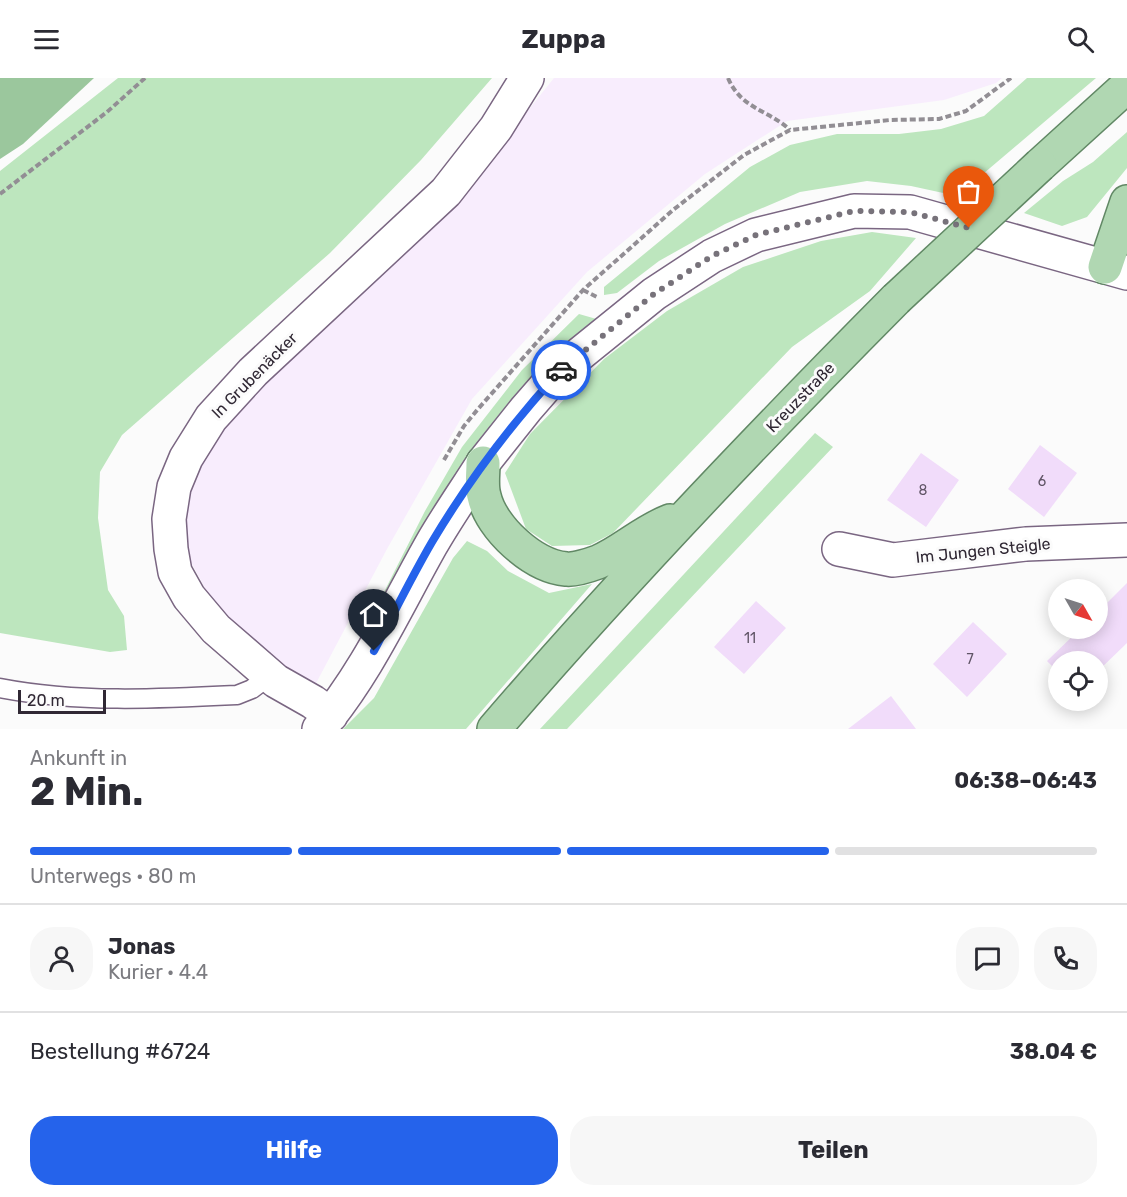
<!DOCTYPE html>
<html lang="de">
<head>
<meta charset="utf-8">
<style>
  :root { --surface:#fff; --page:#f7f7f7; --text:#2b2b33; --muted:#7c7c81; --line:#e1e1e2; --accent:#2563eb }
  body { margin:0; font-family:Rubik,sans-serif; background:var(--page); color:var(--text); height:100vh; display:flex; flex-direction:column; font-size:22px; white-space:nowrap }
  * { box-sizing:border-box; margin:0 }
  p { font-size:20px; color:var(--muted) }
  .icon { flex:none; width:33px; height:33px; fill:none; stroke:currentColor; stroke-width:2; stroke-linecap:round; stroke-linejoin:round }
  .map { position:relative; height:651px; overflow:hidden }
  .sheet { display:flex; flex-direction:column; background:var(--surface); flex:1 }
  .sheet>* { flex:none }
  .needle { width:39px; rotate:129deg }
  .buttons { position:absolute; left:1048px; top:501px; display:grid; gap:12px }
  .buttons a { display:grid; place-items:center; width:60px; height:60px; border-radius:50%; background:var(--surface); box-shadow:0 3px 15px #0003; font-size:30px }
  .scale { position:absolute; left:18px; bottom:15px; width:88px; box-sizing:border-box; padding-left:6px; border:3px solid #302834; border-top:0; font-size:16px; line-height:21px; white-space:nowrap; color:#302834; -webkit-text-stroke:4px #fbfbfb; paint-order:stroke }
  .pin { position:absolute; display:grid; place-items:center; width:51px; height:51px; color:#fff; margin:-62px -26px; border-radius:50% 50% 50% 0; rotate:-45deg; box-shadow:0 0 6px #0007 }
  .pin .icon { rotate:45deg }
  .courier { position:absolute; display:grid; place-items:center; width:60px; height:60px; margin:-30px; border:4px solid #2563eb; border-radius:50%; background:#fff; color:#222; box-shadow:0 2px 8px #0007 }
  .overview em { font-style:normal; font-weight:700 }
  .overview div { display:flex; flex-direction:column-reverse }
  .overview { display:flex; align-items:center; justify-content:space-between; height:102px; padding:0 30px }
  h1 { font-size:39px; font-weight:700; line-height:45px }
  .bar { display:grid; grid-template-columns:repeat(4,1fr); gap:9px 6px; align-content:center; height:72px; padding:0 30px }
  .bar i { height:8px; border-radius:4px; background:var(--line) }
  .bar .selected { background:var(--accent) }
  .bar p { grid-column:span 4 }
  .line { display:flex; align-items:center; gap:15px; padding:0 30px; border-top:2px solid var(--line) }
  .line div { flex:1 }
  .round { display:grid; place-items:center; flex:none; width:63px; height:63px; border-radius:24px; background:var(--page) }
  .primary-button { display:flex; gap:12px; margin-top:auto; padding:12px 30px }
  .primary-button a { flex:1; height:69px; border-radius:24px; background:var(--accent); color:#fff; font-size:24px; font-weight:700; line-height:69px; text-align:center }
  .primary-button a+a { background:var(--page); color:var(--text) }
  header { display:flex; justify-content:space-between; align-items:center; height:78px; padding:0 30px; background:var(--surface); font-size:27px; font-weight:700 }
  .map>svg:first-child { display:block }
</style>
</head>
<body>
<header><svg class="icon" aria-label="menu" viewBox="0 0 24 24"><path d="M4 6h16M4 12h16M4 18h16"/></svg>Zuppa<svg class="icon" aria-label="search" viewBox="0 0 24 24"><circle cx="10" cy="10" r="6"/><path d="M15 15l6 6"/></svg></header>
<div class="map">
<svg width="1127" height="651" viewBox="0 0 1127 651">
  <rect width="100%" height="100%" fill="#fbfbfb"/>
  <path fill="#f8edfd" d="M554,0H1002L996,5L944,22L787,43L705,96L587,194L472,321L387,471L313,611L266,580L219,536L185,473L184,429L201,383L231,334L461,116Z"/>
  <path fill="#bde6be" d="M118,0H492L421,82L330,175L122,357L100,394L98,440L108,512L124,538L127,572L110,574L0,555V93Z
    M1027,0H1096L957,118L911,108L867,103L800,114L725,146L659,183L617,215L604,217V209L750,89L790,67L837,56H899L941,51L984,38Z
    M1127,54V90L1087,139L1062,148L1024,135L1063,103L1093,84Z
    M872,154L916,160L870,213L792,269L613,455L590,467L552,468L526,451L505,395L530,356L604,281L667,233L743,189L821,163Z
    M579,236L600,242L504,335L469,376L435,428L346,589L425,433L462,369L522,292Z
    M815,355L833,369L567,651H540Z
    M467,463L487,473L508,493L549,515L592,506L466,651H343L374,620L453,480Z"/>
  <path fill="#9bc79d" d="M0,0H94L23,66L0,81Z"/>
  <path fill="#f1dcfa" d="M1040,367L1077,395L1044,439L1008,411Z
    M921,375L959,402L926,449L887,422Z
    M1127,505V565L1098,593V584H1059V595L1047,583L1081,550H1098V534Z
    M756,523L786,550L744,596L714,569Z
    M973,544L1007,576L967,619L933,586Z
    M891,618L916,651H848Z"/>
  <g fill="none" stroke-linecap="round" stroke-linejoin="round">
    <g stroke="#7a6682" stroke-width="21">
      <path id="lane" d="M0,610C78,625 157,621 237,617L252,611L269,598"/>
    </g>
    <g stroke="#7a6682" stroke-width="36">
      <path id="street" d="M839,471L893,482L1026,466L1127,462
        M331,637L313,624L276,603L216,551L189,519L175,494L171,471L169,441L174,409L186,380L211,340L253,294L446,114L496,50L527,0
        M319,651C366,596 396,529 431,467C447,439 466,412 483,385"/>
    </g>
    <g stroke="#7a6682" stroke-width="36">
      <path id="secondary" d="M483,385L526,331L560,292L654,216L712,178L756,157L854,133L910,134L1127,195"/>
    </g>
    <g stroke="#618865" stroke-width="36">
      <path id="primary" d="M1040,87L1127,8
        M1105,189L1127,124
        M483,385C483,396 481,408 484,418C491,450 533,488 566,491C574,492 590,487 598,484C622,474 642,454 670,443
        M494,651C622,502 758,360 896,221"/>
    </g>
    <path stroke="#928e94" stroke-width="4" stroke-dasharray="6 3" stroke-linecap="butt" d="M728,0C741,31 769,32 790,52
      M0,116L107,34L145,0
      M583,212L599,220
      M444,382L464,348L478,331L583,212L673,132L744,77L790,52L890,42L939,41L966,33L1011,0"/>
    <use href="#lane" stroke="#fff" stroke-width="18"/>
    <use href="#street" stroke="#fff" stroke-width="33"/>
    <use href="#secondary" stroke="#fff" stroke-width="33"/>
    <use href="#primary" stroke="#b0d7b2" stroke-width="33"/>
    <g stroke="#618865" stroke-width="36" stroke-linecap="butt">
      <path id="primary-bridge" d="M896,221L1040,87"/>
    </g>
    <use href="#primary-bridge" stroke="#b0d7b2" stroke-width="33"/>
  </g>
  <g fill="none" stroke-linecap="round" stroke-linejoin="round">
    <path stroke="#77727a" stroke-width="6" stroke-dasharray="0 10.8" d="M561,292L654,216L712,178L756,157L854,133L910,134L969,150"/>
    <path stroke="#2563eb" stroke-width="8" d="M374,573C393,537 411,500 432,464C469,402 512,345 561,292"/>
  </g>
  <g text-anchor="middle" stroke-width="6" stroke-linejoin="round" paint-order="stroke">
    <g font-size="14" fill="#605566">
      <text x="1042" y="408">6</text>
      <text x="923" y="417">8</text>
      <text x="750" y="565">11</text>
      <text x="970" y="586">7</text>
    </g>
    <g font-size="16" fill="#302834" stroke="#fbfbfb">
      <text transform="translate(254 297) rotate(-45)" y="6">In Grubenäcker</text>
      <text transform="translate(800 319) rotate(-46)" y="6">Kreuzstraße</text>
      <text transform="translate(983 472) rotate(-6)" y="6">Im Jungen Steigle</text>
    </g>
  </g>
</svg>
<div class="buttons">
<a><svg class="needle" viewBox="-14 -14 28 28"><path d="M0-13l5 13h-10z" fill="#e53935"/><path d="M0 13l5-13h-10z" fill="#7c7c81"/></svg></a>
<a><svg class="icon" aria-label="locate" viewBox="0 0 24 24"><circle cx="12" cy="12" r="6"/><path d="M12 2v4M12 18v4M2 12h4M18 12h4"/></svg></a>
</div>
<div class="scale">20 m</div>
<div class="pin" style="left:969px;top:150px;background:#ea580c"><svg class="icon" aria-label="bag" viewBox="0 0 24 24"><path d="M5 8h14l-1 12H6zM9 8a3 3 0 0 1 6 0"/></svg></div>
<div class="pin" style="left:374px;top:573px;background:#1f2937"><svg class="icon" aria-label="home" viewBox="0 0 24 24"><path d="M3 11l9-7 9 7M6 9v11h12V9"/></svg></div>
<div class="courier" style="left:561px;top:292px"><svg class="icon" aria-label="car" viewBox="0 0 24 24"><path d="M5 17H2v-5l4-1 3-4h7l3 4 3 1v5h-3M9 17h6M6 11h13"/><circle cx="7" cy="17" r="2"/><circle cx="17" cy="17" r="2"/></svg></div>
</div>
<section class="sheet">
<div class="overview"><div><h1>2 Min.</h1><p>Ankunft in</p></div><em>06:38–06:43</em></div>
<div class="bar"><i class="selected"></i><i class="selected"></i><i class="selected"></i><i></i><p>Unterwegs · 80 m</p></div>
<div class="line" style="height:108px"><a class="round"><svg class="icon" aria-label="person" viewBox="0 0 24 24"><circle cx="12" cy="8" r="4"/><path d="M4 21q1-7 8-7t8 7"/></svg></a><div><b>Jonas</b><p>Kurier · 4.4</p></div><a class="round"><svg class="icon" aria-label="chat" viewBox="0 0 24 24"><path d="M4 5h16v11H9l-5 4z"/></svg></a><a class="round"><svg class="icon" aria-label="phone" viewBox="0 0 24 24"><path d="M5 4h4l2 5-3 2q2 4 5 5l2-3 5 2v4C11 20 4 13 5 4z"/></svg></a></div>
<div class="line" style="height:78px"><div>Bestellung #6724</div><b>38.04 €</b></div>
<div class="primary-button"><a>Hilfe</a><a>Teilen</a></div>
</section>
</body>
</html>
